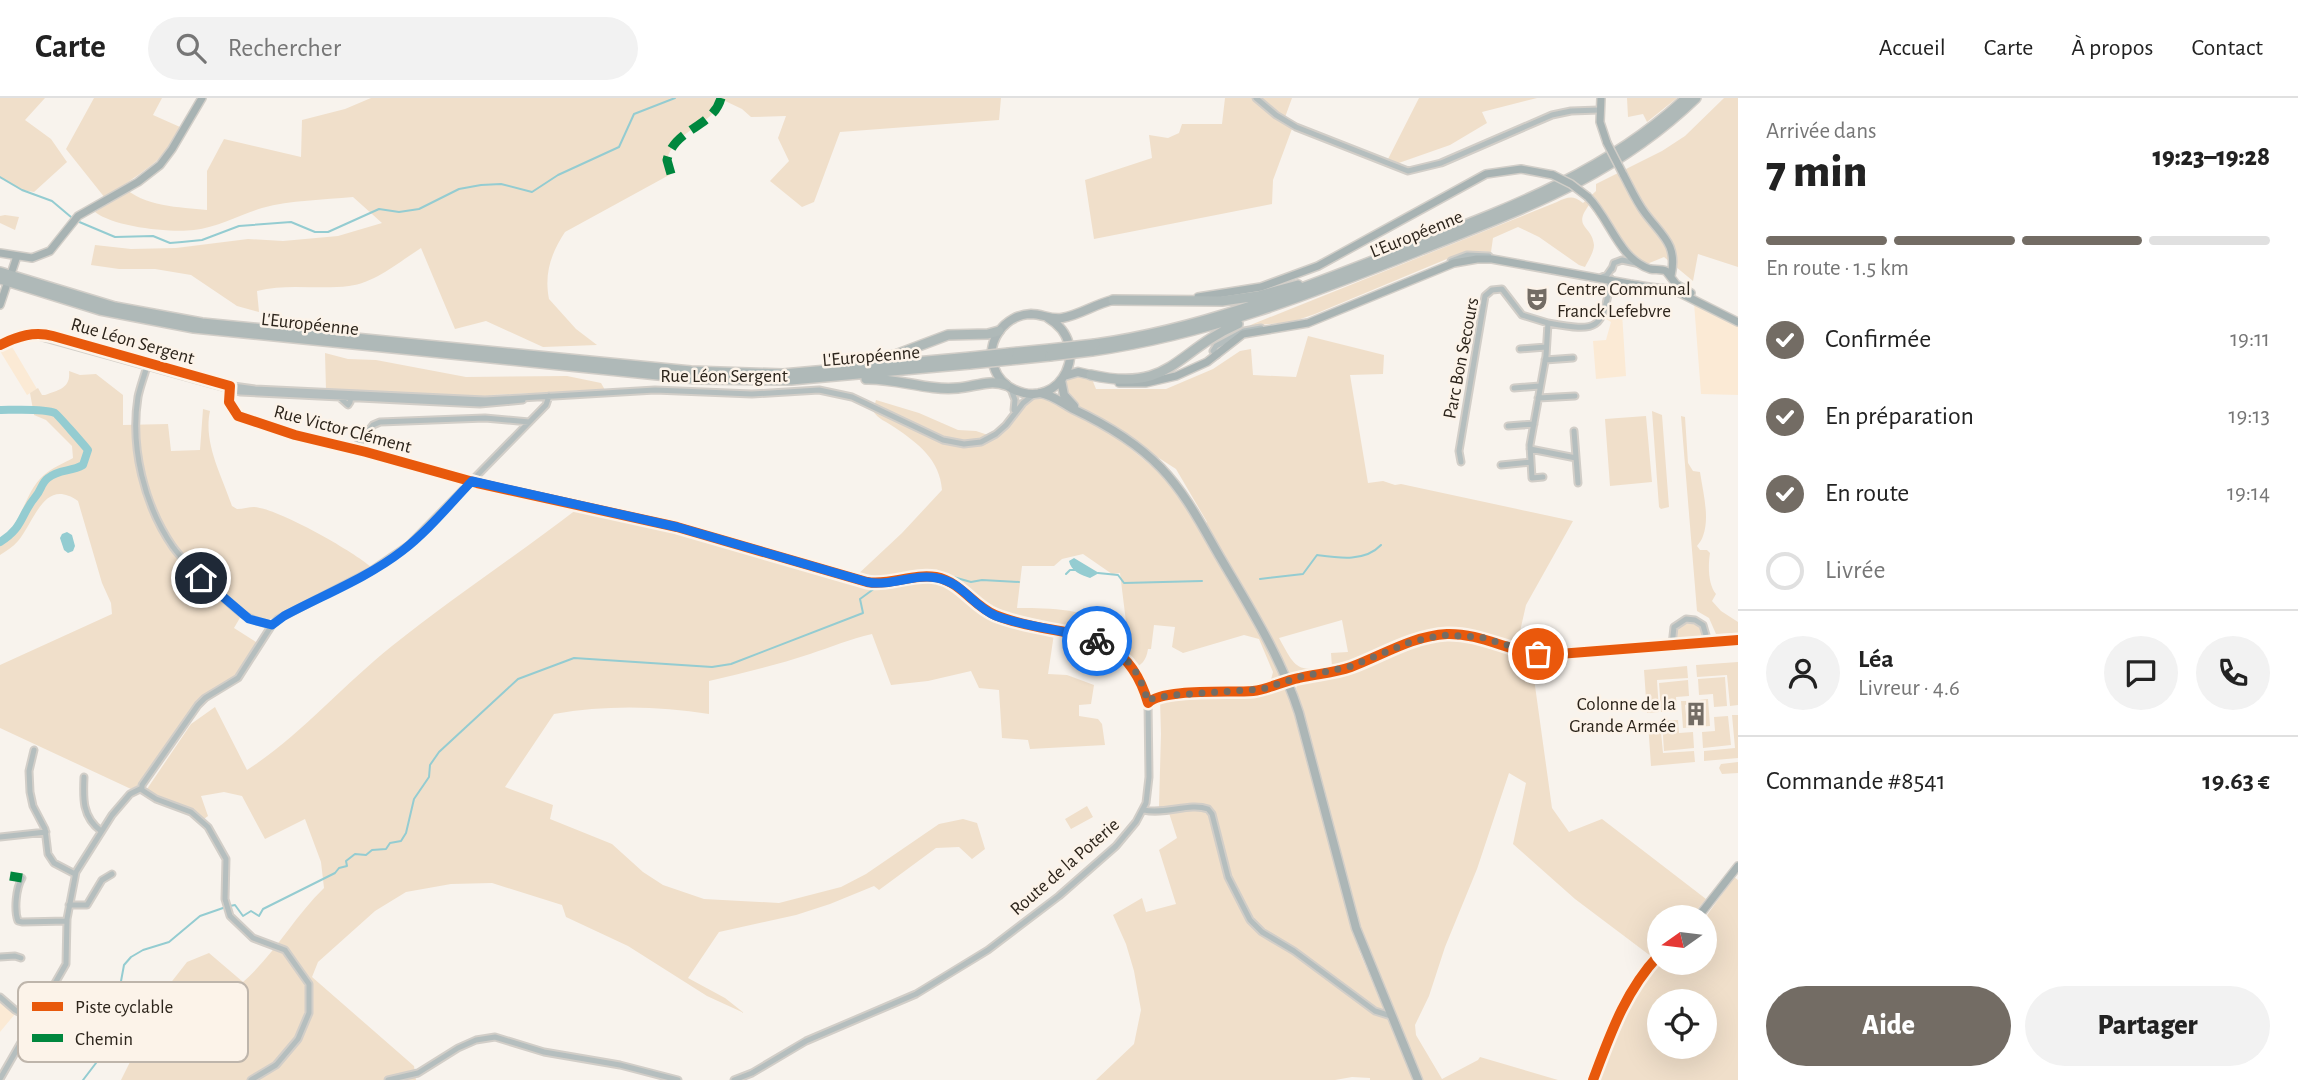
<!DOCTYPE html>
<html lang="fr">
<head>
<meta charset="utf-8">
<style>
  :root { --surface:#fff; --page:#f2f2f2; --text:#222; --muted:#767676; --line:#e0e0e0; --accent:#736c64 }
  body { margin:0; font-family:"Alegreya Sans",sans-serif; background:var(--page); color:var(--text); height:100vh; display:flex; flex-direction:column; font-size:26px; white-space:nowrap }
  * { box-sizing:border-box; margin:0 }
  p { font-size:23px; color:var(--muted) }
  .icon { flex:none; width:38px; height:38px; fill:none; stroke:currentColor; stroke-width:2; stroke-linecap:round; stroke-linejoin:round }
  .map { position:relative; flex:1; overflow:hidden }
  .drawer { display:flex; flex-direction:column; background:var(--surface); width:560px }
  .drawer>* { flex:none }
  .needle { width:46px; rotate:256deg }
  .tools { position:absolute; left:1647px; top:807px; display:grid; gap:14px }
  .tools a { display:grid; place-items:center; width:70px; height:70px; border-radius:50%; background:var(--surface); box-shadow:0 7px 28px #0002; font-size:35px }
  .pin { position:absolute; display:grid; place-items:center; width:60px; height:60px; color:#fff; margin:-30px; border:4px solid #fff; border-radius:50%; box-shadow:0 2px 7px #0007 }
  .courier { position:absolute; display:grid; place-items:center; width:70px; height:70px; margin:-35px; border:5px solid #1a73e8; border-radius:50%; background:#fff; color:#222; box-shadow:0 2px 9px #0007 }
  .head em { font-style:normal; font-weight:800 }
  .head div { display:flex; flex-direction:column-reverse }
  .head { display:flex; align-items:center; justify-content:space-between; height:119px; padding:0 28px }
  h1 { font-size:46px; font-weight:800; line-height:52px }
  .bar { display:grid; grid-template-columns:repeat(4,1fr); gap:10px 7px; align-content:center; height:84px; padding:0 28px }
  .bar i { height:9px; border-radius:5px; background:var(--line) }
  .bar .active { background:var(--accent) }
  .bar p { grid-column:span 4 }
  .line { display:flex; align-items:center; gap:18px; padding:0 28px; border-top:2px solid var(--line) }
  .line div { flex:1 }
  .round { display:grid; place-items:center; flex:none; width:74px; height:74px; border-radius:37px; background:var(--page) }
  ol { padding:0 28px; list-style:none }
  li { display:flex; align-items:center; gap:21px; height:77px }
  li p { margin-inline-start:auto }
  li .icon { padding:7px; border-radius:50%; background:var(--accent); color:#fff; stroke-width:4 }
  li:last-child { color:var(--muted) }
  li i { width:38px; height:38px; border:4px solid var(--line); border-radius:50% }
  .button { display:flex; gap:14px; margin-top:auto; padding:14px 28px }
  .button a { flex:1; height:80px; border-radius:42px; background:var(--accent); color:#fff; font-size:28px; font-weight:800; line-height:80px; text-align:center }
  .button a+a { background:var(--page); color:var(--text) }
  header { display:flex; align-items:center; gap:42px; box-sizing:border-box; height:98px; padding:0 35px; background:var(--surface); border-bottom:2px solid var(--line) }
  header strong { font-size:33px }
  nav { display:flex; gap:38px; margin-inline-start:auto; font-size:24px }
  .search { width:490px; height:63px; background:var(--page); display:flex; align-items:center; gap:18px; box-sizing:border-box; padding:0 24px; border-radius:38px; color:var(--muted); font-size:26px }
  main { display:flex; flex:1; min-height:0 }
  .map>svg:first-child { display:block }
</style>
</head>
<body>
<header>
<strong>Carte</strong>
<div class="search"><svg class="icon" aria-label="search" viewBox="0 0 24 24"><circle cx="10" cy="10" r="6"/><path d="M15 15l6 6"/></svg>Rechercher</div>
<nav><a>Accueil</a><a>Carte</a><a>À propos</a><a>Contact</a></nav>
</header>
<main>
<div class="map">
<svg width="1738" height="982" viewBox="0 0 1738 982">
  <rect width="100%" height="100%" fill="#f8f3ed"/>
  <path fill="#fbead5" d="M1694,205L1738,228V297L1701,296Z
    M1609,212L1622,215L1626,278L1596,281L1593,243L1606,242L1611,224L1606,221Z
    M11,247L37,291L27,297L0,253Z
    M0,903L15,916L0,934Z"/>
  <path fill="#f0dfca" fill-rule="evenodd" d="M0,0H45L25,22L51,41L67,64L34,94L22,92L0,79Z
    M94,0H162L153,17L180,29C164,63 151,67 123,88C143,109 180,109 207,112V73L224,41L301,59L302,22L345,11L371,0H1001L999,22L840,34L814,104L802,109L770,83L789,63L778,40L786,18L751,19L742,11L721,1C713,29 674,31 667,62L671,76L565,134C551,155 544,176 549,201L576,231L597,247L543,249L486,223L455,231L421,150C399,164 375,185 349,188C318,192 288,185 257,193L259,214L237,208L191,177L155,171H119L91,167L95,147L131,151L176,150L248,141L283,143L338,138L382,125L353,99C323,102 291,102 262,110C239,117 218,129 194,132C170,135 114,129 95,114L109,105L66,51Z
    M1225,0H1292L1284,22L1293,28L1273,82L1272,106L1094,141L1085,82L1152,60L1149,37L1168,40L1179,35L1182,26H1222Z
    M1419,0H1537L1482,14L1487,25L1450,47L1393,67L1387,63Z
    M1627,0H1677L1647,24L1643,16L1628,19Z
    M1724,0H1738V169L1698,156L1693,183L1664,159L1647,166L1623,156L1589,107C1572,130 1592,127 1594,147C1594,154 1588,163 1585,169L1579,167L1539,139L1518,129L1493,140L1491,154L1471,153L1454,158L1315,216L1292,224L1248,228L1557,104C1568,99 1573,97 1583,105L1596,93V86L1662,53L1685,38Z
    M5,117L19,119L15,132L0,125V118Z
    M1308,238L1384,257L1383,276L1350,277L1368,385L1383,383L1395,387L1401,386L1573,423L1526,507L1516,551L1531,559L1552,710L1569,734L1602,721L1706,801L1691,819H1659V851L1651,858L1648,856L1575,801L1513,746L1526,685L1509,675L1477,771L1445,849L1429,898L1415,927L1416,937L1442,981L1478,962L1480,959L1558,982H1421L1362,838L1296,590L1302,576L1289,575L1271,538L1205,427L1207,424L1176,371L1081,310L1066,294L1064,285C1073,276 1081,278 1092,281L1096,291H1166L1213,271L1240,253L1251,251L1253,277L1296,279ZM1342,522L1348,554L1331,555L1332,569C1296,574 1296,571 1279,540Z
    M325,255L348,261L376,262L466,279L567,278L601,285L605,292L492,297L489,299L326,292Z
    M69,273L80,277L96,276L123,297V327L168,326L171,353L200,352L203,311L210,313C203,345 222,378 232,408L237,411C243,411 249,409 254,409C277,410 353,453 371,469L274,520L266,522L241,518L234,530L259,546L235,580L198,601L137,688L131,691L0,630V567L112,516L111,505L102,485L78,403C44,379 35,423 18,443C13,449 6,453 0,457V441C23,426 24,394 44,377C52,370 64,365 73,360L72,348L46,322L34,317L30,295L38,290L42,297H45C59,292 71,290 69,273Z
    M1040,298L1047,300L1119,341L1160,375L1178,398L1211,451L1279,564L1281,581L1274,590L1283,589L1287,591L1360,855L1414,982H1370V980L1352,979L1335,982H1096L1134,946L1141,912L1134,873L1126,846L1113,817L1142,800L1146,814L1176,806L1159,752L1177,740L1169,715H1161L1159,708L1161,636L1160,601L1261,595L1268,593L1273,574L1259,541L1244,537L1183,555L1172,549L1175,529L1154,527L1151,551H1148C1146,563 1142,567 1131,572C1116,548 1081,539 1054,536L1048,576L1067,577L1094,587L1091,606L1079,607V618L1098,621L1102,626L1105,647L1030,651L1028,642L1002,640L999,592L979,590L971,573L928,583L891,587L872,536C850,541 831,549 810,556C777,567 743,575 709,583V616C658,608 606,607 554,616L505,689L553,707L550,721L612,746L643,774L663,787L704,801L779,805L841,789L866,776L939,726L963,721L977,725L985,751L972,761L959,749L936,750L879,792L874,788L830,806L796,817L719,834L688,880L725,900L744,915L707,898L628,848L566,819L562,807L492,785L451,786L406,794L375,813L318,864L312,879L414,968L416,982H121L130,964L111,945L118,909L155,905L187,864L209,855L243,884C274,857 294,819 324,790L321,764L305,721L265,741L242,698L224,694L201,698L208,718L204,721C189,704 163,707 147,691L191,626L215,609L247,672C300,638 343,587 392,548C453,499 519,456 581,408L677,429L855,479L902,435L942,392C940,362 918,345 894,329C887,324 878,321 873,313L876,302L919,315L958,332L976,333L988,337L998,330L1007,320L1013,324C1019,312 1027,303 1040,298ZM1083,456L1112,476L1120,475L1127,532L1114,540C1111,536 1108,529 1104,526C1088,510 1039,510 1017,510L1022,468H1054L1062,461Z
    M1652,313L1662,317L1669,409L1661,411L1659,409Z
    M1646,318L1652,384L1610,388L1605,321Z
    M1681,318L1685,319L1688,365L1693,373L1700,374C1703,395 1710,419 1703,438C1702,442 1699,445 1697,448L1700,452H1707L1710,455C1708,468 1708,486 1716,496L1712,503L1721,513L1738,524V535L1716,536L1709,520L1697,513Z
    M1687,524L1699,527L1704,537L1702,542H1675L1677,531Z
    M1738,564V607L1730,608L1727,577L1697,579L1696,567Z
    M1687,568L1688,580L1657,582L1659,614L1647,615L1644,572Z
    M1725,579L1727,608L1714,609L1713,596L1699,597L1698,581Z
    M1688,582L1689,598L1676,599L1677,613L1661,614L1659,585Z
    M1708,601L1710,628L1683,630L1681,603H1690V606L1685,607L1687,627L1706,625L1705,605H1700L1699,602Z
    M1732,617H1738V660L1704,663V653L1735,650Z
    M1728,618L1731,647L1703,650L1702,634L1715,633L1714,619Z
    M1678,622L1679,635L1693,634L1694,650L1664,653L1662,623Z
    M1648,624H1660L1663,655L1694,653L1695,664L1651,668Z
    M1738,664V675L1722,676L1719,670L1721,666Z
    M1087,708L1093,719L1071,731L1065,721Z
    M1734,779L1738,782V982H1598C1614,939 1627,897 1659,863L1704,864L1705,820ZM1659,903H1704V948H1659Z"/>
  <path fill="#94ccd1" d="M67,434L72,437L75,448L73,453L68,455L64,452L60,440L62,436Z
    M1074,460L1099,475L1090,480C1081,477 1071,473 1069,463Z"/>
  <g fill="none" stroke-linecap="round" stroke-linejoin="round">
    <path stroke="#94ccd1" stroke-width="2" d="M0,79L22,92L52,103L71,119
      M77,123L115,139L153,138L170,145L182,144L202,142L239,128L291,124L315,134H328L379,111L399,114L419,111L459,91L481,87L501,86L532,94L558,77L619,49L634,16L675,0
      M1098,475L1118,477L1124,485L1202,483
      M1066,476L1070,472H1075
      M927,477L939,475L971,484L982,482L1019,484
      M1260,481L1303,476L1317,457C1339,460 1365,464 1381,447
      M230,808L235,807L243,818L251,813L259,818L263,811L335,775L339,770L347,768L346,763L355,756L366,757L372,752L386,751L390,745L401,743L406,735L414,701L429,679L430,667L439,654L518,581L574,560L712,569L731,566L863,515L860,501L875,490
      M83,982L109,948L124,867L131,859L143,852L169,844L200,818L223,810"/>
    <path stroke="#94ccd1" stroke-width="8" d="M0,312C12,312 44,310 55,315C57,316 84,347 88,352L83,367C71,374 59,371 48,380C42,384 41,392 36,398C20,417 24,429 0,444"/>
    <g stroke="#d2cec8" stroke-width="9">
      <path id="street" d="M1256,0L1276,17L1296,29L1408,73L1441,65L1552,17L1571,13L1599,12
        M1451,163L1467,157L1489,158
        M1612,171L1614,165L1622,162L1636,165
        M1602,179L1607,177L1612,170
        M41,239L240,294L480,306L523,302
        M0,247L19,238L44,236L226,287L255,291L485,302L655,292L752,296L819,292L852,299L943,342L964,346L981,344L996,336L1006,327L1023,305L1033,297
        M1520,251L1546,249
        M1217,257L1213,253L1216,248L1244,233L1261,230
        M1545,262L1573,260
        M147,268C144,279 140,289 138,299C130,349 144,407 173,449C185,465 199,478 214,491C236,511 242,521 272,527
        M230,288L229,304L238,318L295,337L366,354L477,385L677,429L867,484L882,486L924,479L939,480L957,489L993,517L1092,541L1122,557L1140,581L1148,605L1149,679L1146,705L1136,724L1116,748L1059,798L988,852L916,896L806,943L752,975L734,982
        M1514,290L1540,288
        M1011,291L1015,302L1014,312
        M339,299L348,307L350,304L351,299
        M1538,300L1575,298
        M1508,328L1534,326
        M1574,333L1578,385
        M354,351L373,327L380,324L485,320L529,324
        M1530,351L1576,360
        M1461,364L1459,353L1485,198L1492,192L1502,191L1522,217L1548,225
        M1501,367L1531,364
        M1543,379L1532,380L1530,347L1546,258L1548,225C1599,234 1602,233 1611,181
        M1672,547L1674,529L1686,521L1695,522L1703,527L1708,544
        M1148,605C1162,590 1231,595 1253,593C1269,591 1283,583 1299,580C1316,576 1334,575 1351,569C1383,557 1412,538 1447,536C1482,535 1511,555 1546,557L1738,542
        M34,652L29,673L30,694L33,708L45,731L48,756L54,765L75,776
        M84,679C83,700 82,719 101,733
        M1144,712C1165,717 1190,704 1208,711L1212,716L1228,779L1250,822L1262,834L1294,853L1375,913L1391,918
        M0,739L46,734
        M22,780C16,790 14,812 18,823L22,824L67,823
        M69,807H87L102,782L112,776
        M0,859L15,858L21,860
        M0,899L15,912L35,923
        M0,981L66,866L67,821L76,774L112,717L130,696L142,690
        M251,982L276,967L298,941L309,915V886L285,852L253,840L230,818L225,801L226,761L208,729L191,714L156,701L142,692V687L198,607L205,600L238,580L272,527L278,521L371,473L409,447L546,307L549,298
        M388,982L418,975L458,950L476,942L495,939L544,954L620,967L678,982"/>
    </g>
    <g stroke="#d2cec8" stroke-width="10">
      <path id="secondary" d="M1601,0L1600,24L1607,45
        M1623,76C1630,89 1636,103 1645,115C1662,138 1678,146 1671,178
        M1588,99C1610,121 1619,161 1650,171C1655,172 1661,171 1666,173L1676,186L1691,195
        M0,155L32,160L50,153L78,118L138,84L160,67L172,51L202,0
        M12,173L17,158
        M1198,199L1261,189L1318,168L1486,76L1521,71L1553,77
        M0,207L6,189
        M1119,285H1146L1176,278L1207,264L1243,236L1308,225L1454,165L1477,161H1492L1630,186C1644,188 1658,191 1672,191L1738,224
        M1698,819L1738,768
        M1593,982C1610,937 1625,893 1659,857"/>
    </g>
    <g stroke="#d2cec8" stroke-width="11">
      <path id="primary" d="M1048,220C1094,247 1061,313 1015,292C1005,288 997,279 994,269C985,244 1004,217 1031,216C1042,216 1051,222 1062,220C1080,217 1095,206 1113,202
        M1064,278L1078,274L1091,277
        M1061,282L1064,297L1074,308
        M1040,295C1053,297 1062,305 1073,311C1105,326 1137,345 1161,370C1186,396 1202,428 1220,459C1250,510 1281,559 1299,615L1356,830L1418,982"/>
    </g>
    <g stroke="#d2cec8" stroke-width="12">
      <path id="highway" d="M0,174L115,209L202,225L691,273L783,276L971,259
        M0,181L100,212L194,230L697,281L791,282L970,266
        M1113,202L1222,203L1258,198L1298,187
        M1095,246C1201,231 1299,192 1398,153C1501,113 1604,77 1686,0
        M1092,253C1206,237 1311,196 1418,153C1522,111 1613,80 1696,0
        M1009,255L1050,251
        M1010,262L1050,258
        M864,264L895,257L948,237L988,236L999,233
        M1091,277C1171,295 1174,254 1238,226
        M866,281C897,280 927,293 958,290C974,289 989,281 1006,287"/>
    </g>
    <use href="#street" stroke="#b5bebe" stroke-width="5"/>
    <use href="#secondary" stroke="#a8b3b3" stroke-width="7"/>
    <use href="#primary" stroke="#acb6b6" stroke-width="8"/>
    <use href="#highway" stroke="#afb9b8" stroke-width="9"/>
    <g stroke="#d2cec8" stroke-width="10" stroke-linecap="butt">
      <path id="secondary-bridge" d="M1607,45L1623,76
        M1553,77L1571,86L1588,99"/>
    </g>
    <g stroke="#d2cec8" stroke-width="12" stroke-linecap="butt">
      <path id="highway-bridge" d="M1050,251L1095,246
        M1050,258L1092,253
        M971,259L1009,255
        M970,266L1010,262"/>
    </g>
    <use href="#secondary-bridge" stroke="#a8b3b3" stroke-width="7"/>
    <use href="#highway-bridge" stroke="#afb9b8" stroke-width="9"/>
    <path stroke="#00873e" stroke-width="9" stroke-dasharray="18 9" stroke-linecap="butt" d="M671,76L667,62C674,30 713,30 721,0
      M10,778L22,780"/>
    <g stroke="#fcf3e9" stroke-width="15">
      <path id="cycleway" d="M0,247C18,238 34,233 53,238L230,288L229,304L238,318L295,337L366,354L477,385L677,429L867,484C890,488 913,475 936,479C961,484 973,508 995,517C1059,543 1124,521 1148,605C1162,590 1231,595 1253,593C1269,591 1283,583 1299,580C1316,576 1334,575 1351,569C1383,557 1412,538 1447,536C1482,535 1511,555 1546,557L1738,542
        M1593,982C1610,937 1625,893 1659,857"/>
    </g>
    <use href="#cycleway" stroke="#e8590c" stroke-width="10"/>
  </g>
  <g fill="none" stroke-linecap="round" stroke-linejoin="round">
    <path stroke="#736c64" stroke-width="7" stroke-dasharray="0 12.6" d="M1097,543C1129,558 1138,571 1148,604L1153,600L1174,597L1262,591L1300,579L1349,569L1410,544L1442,537L1480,539L1538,556"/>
    <path stroke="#1a73e8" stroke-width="9" d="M201,480L249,521L272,527L284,518C323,497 367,480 402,453C428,433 449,407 472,383L677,429L867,484C891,489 914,475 937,480C962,484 974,509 996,518C1029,530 1065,531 1097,543"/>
  </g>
  <defs>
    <g id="theatre-bare" transform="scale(1.89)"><path d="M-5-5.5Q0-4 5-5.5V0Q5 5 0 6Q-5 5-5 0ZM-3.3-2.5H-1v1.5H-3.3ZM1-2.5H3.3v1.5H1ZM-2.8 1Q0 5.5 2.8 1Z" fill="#736c64" stroke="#fcf3e9" stroke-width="2.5" paint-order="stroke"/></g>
    <g id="building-bare" transform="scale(1.89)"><path d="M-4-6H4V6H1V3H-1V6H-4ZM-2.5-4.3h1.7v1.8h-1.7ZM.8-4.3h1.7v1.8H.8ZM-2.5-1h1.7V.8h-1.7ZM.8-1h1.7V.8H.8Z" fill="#736c64" stroke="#fcf3e9" stroke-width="2.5" paint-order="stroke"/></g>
  </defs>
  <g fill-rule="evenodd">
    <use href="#theatre-bare" x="1537" y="201"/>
    <use href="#building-bare" x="1696" y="616"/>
  </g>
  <g text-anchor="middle" stroke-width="5" stroke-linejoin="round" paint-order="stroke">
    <g font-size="19" fill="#2c241b" stroke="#fcf3e9">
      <text transform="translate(1416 135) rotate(-22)" y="7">L'Européenne</text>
      <text transform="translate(310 225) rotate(6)" y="7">L'Européenne</text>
      <text transform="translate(133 242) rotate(16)" y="7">Rue Léon Sergent</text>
      <text transform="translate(871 257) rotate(-5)" y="7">L'Européenne</text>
      <text transform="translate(1460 260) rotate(-79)" y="7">Parc Bon Secours</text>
      <text x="724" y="284">Rue Léon Sergent</text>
      <text transform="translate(343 330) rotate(15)" y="7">Rue Victor Clément</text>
      <text transform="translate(1064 768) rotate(-41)" y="7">Route de la Poterie</text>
    </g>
    <g font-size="19" fill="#2c241b" stroke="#fcf3e9" text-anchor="start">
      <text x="1557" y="197">Centre Communal<tspan x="1557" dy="22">Franck Lefebvre</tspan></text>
      <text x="1676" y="612" text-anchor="end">Colonne de la<tspan x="1676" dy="22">Grande Armée</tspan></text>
    </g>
  </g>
  <rect x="18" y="884" width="230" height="80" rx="10" fill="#fcf3e9" stroke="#beb5ab" stroke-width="2"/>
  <rect x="32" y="904" width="31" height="9" fill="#e8590c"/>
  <rect x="32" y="936" width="31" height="8" fill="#00873e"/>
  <g font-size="19" fill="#2c241b">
    <text x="75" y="915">Piste cyclable</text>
    <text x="75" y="947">Chemin</text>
  </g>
</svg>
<div class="tools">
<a><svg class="needle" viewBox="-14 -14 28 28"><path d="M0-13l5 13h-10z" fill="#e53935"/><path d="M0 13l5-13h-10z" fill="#767676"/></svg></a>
<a><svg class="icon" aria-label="locate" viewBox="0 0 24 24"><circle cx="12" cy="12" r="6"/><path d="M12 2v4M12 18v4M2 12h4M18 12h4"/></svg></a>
</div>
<div class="pin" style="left:1538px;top:556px;background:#ea580c"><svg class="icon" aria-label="bag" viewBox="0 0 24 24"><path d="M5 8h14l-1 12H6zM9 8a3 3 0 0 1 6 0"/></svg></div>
<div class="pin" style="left:201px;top:480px;background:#1f2937"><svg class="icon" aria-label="home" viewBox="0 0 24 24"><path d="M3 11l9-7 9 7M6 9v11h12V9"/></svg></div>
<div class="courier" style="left:1097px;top:543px"><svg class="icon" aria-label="bike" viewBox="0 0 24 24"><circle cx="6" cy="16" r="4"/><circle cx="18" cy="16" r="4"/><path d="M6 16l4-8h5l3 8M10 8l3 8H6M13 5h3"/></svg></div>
</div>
<section class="drawer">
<div class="head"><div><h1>7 min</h1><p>Arrivée dans</p></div><em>19:23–19:28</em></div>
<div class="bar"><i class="active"></i><i class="active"></i><i class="active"></i><i></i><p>En route · 1.5 km</p></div>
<ol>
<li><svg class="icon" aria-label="check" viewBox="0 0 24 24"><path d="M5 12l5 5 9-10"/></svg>Confirmée<p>19:11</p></li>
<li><svg class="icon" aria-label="check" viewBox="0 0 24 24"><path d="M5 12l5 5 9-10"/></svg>En préparation<p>19:13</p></li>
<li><svg class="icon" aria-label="check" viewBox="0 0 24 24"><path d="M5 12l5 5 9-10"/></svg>En route<p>19:14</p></li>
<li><i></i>Livrée</li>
</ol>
<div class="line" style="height:126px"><a class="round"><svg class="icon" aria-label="person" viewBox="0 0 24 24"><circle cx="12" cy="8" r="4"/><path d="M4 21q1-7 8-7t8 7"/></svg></a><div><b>Léa</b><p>Livreur · 4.6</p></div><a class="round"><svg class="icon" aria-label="chat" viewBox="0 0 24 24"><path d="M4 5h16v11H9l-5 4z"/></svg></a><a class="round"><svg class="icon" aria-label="phone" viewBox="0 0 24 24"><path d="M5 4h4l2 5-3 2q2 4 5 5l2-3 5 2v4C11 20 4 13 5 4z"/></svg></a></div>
<div class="line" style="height:91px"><div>Commande #8541</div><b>19.63 €</b></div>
<div class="button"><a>Aide</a><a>Partager</a></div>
</section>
</main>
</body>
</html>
